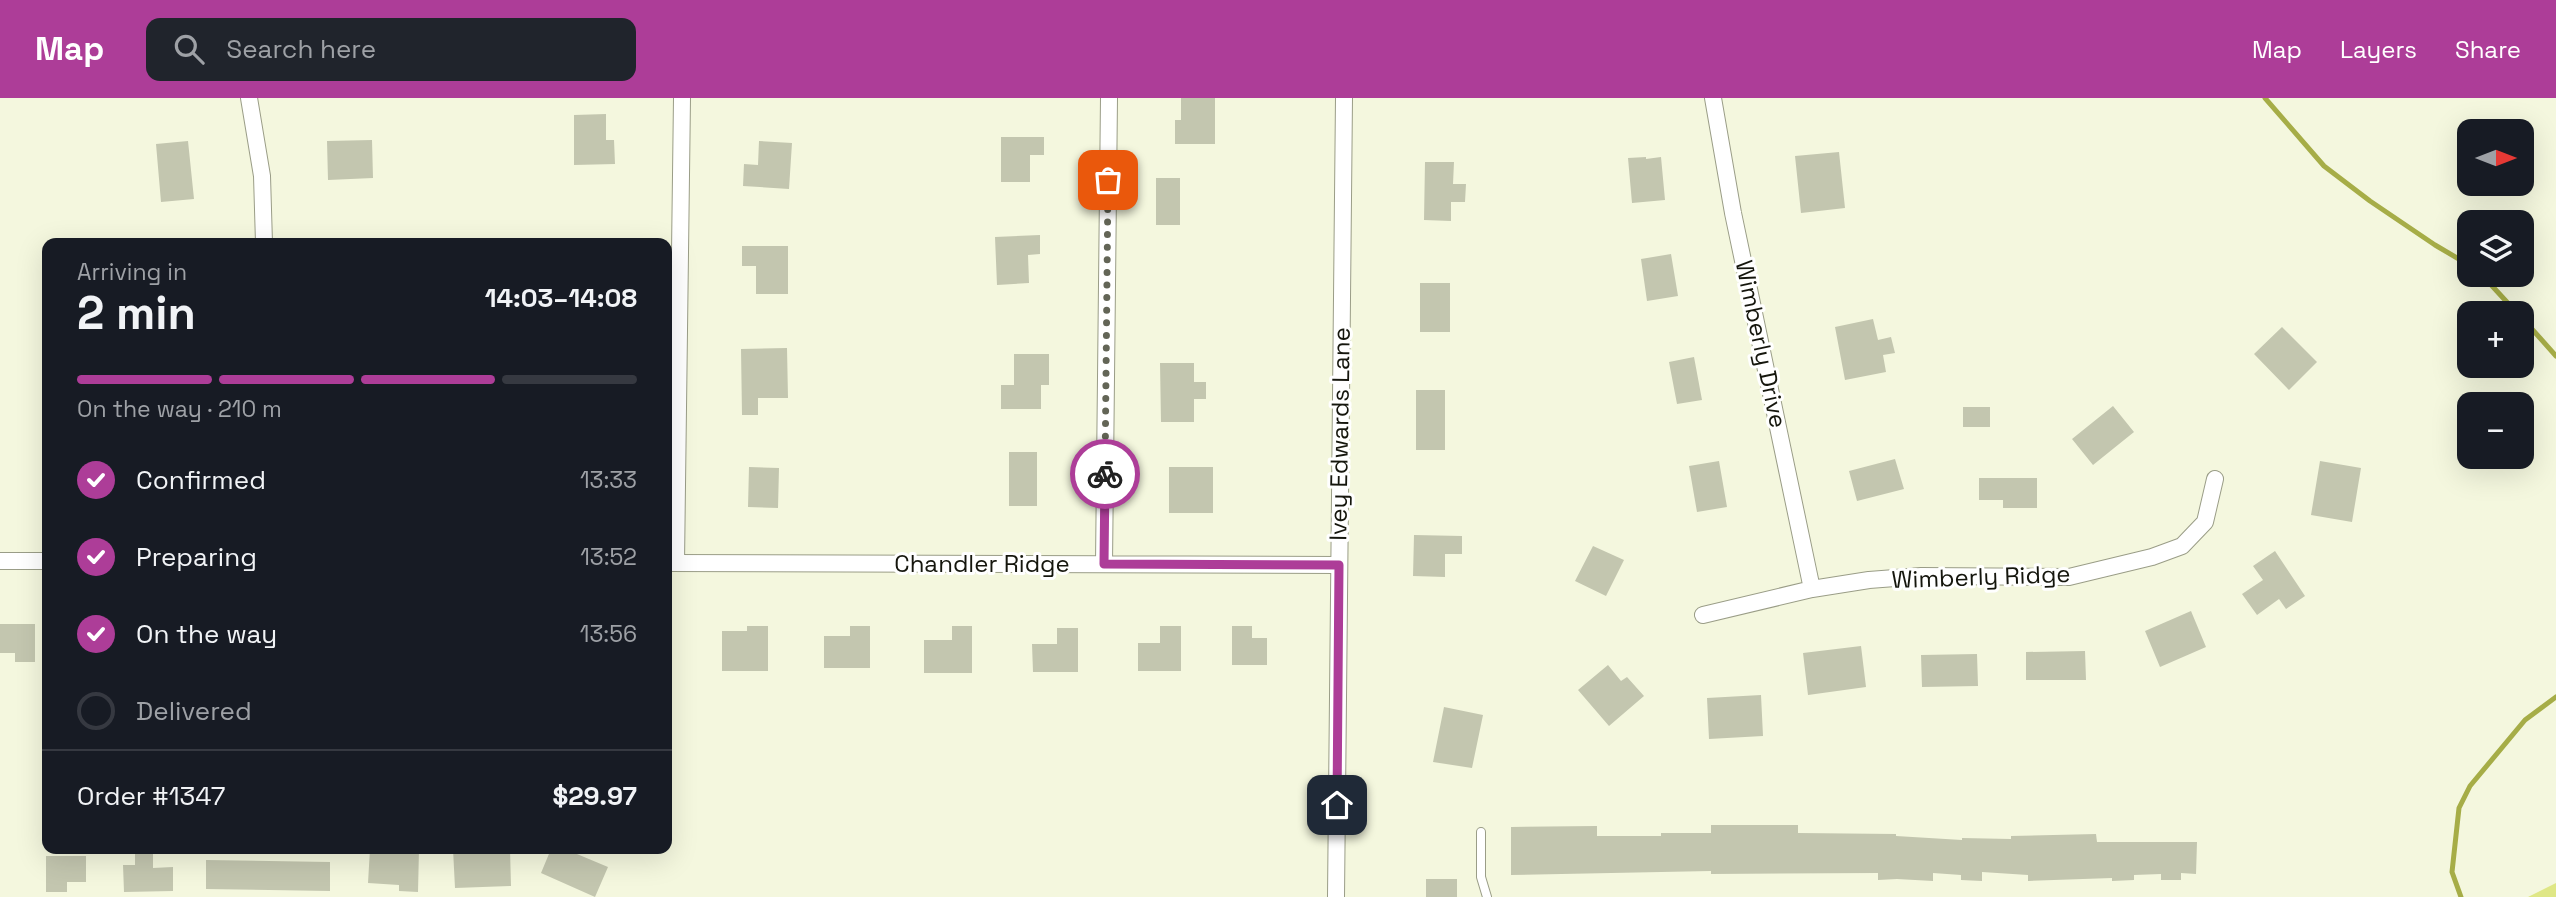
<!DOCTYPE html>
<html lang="en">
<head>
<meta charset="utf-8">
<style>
  :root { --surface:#171b24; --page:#20242c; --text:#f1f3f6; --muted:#9ea1a6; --line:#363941; --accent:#ad3d98 }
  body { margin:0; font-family:"Space Grotesk",sans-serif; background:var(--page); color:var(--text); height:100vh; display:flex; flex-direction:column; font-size:26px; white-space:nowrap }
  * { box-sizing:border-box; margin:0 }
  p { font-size:23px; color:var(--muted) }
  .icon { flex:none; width:38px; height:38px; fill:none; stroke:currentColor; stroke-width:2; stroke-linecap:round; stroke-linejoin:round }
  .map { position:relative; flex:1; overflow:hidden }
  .panel { position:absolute; left:42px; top:140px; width:630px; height:616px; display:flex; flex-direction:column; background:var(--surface); border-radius:14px; box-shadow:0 7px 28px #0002 }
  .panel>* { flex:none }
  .needle { width:46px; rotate:90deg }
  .tools { position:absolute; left:2457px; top:21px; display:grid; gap:14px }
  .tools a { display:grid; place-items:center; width:77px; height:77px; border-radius:14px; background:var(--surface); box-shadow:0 7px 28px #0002; font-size:35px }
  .pin { position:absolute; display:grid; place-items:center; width:60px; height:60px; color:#fff; margin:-30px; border-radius:14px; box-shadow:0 4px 10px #0006 }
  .courier { position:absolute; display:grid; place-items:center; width:70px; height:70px; margin:-35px; border:5px solid #ad3d98; border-radius:50%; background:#fff; color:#222; box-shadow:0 2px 9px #0007 }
  .headline em { font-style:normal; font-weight:800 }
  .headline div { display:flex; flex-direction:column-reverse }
  .headline { display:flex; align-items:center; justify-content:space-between; height:119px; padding:0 35px }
  h1 { font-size:46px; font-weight:800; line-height:52px }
  .bar { display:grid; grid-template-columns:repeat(4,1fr); gap:10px 7px; align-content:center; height:84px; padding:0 35px }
  .bar i { height:9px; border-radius:5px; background:var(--line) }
  .bar .on { background:var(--accent) }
  .bar p { grid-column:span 4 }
  .line { display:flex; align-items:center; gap:18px; padding:0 35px; border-top:2px solid var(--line) }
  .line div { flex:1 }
  ol { padding:0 35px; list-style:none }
  li { display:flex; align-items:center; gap:21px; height:77px }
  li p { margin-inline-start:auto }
  li .icon { padding:7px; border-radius:50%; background:var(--accent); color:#fff; stroke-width:4 }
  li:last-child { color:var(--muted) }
  li i { width:38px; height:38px; border:4px solid var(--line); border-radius:50% }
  header { display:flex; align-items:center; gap:42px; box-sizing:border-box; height:98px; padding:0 35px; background:var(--accent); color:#fff }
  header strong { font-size:33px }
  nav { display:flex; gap:38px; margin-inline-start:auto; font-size:24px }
  .search { width:490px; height:63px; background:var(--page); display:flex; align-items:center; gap:18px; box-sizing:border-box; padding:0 24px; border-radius:14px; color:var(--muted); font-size:26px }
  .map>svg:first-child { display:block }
</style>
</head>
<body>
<header>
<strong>Map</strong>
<div class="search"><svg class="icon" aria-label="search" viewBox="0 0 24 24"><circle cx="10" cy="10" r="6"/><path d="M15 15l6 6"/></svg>Search here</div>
<nav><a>Map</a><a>Layers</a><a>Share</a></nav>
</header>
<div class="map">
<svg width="2556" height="799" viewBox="0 0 2556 799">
  <rect width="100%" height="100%" fill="#f4f7de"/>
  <path fill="#dfe786" d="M2556,785V799H2528Z"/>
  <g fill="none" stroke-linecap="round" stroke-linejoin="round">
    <path stroke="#a6ad47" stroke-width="5" d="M2265,0L2324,68L2370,103L2435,147L2469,167
      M2482,177L2517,215
      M2522,220L2556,258
      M2461,799L2452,774L2459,710L2470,688L2525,622L2556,599"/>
  </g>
  <path fill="#c3c6af" d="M1181,0H1215V46H1175V22H1181Z
    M606,16V42H614L615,66L574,67V17Z
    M1001,39H1044V57H1030V84H1001Z
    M372,42L373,80L328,82L327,43Z
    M188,43L194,101L161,104L156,46Z
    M759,43L792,45L789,91L743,88L744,66L758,67Z
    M1839,54L1845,110L1801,115L1795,58Z
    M1646,59V61L1661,59L1665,102L1632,105L1628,60Z
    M1425,64H1454L1453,86H1466L1465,104H1451V123L1424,122Z
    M1156,80H1180V127H1156Z
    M1040,137V156L1028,157L1029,185L997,187L995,139Z
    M742,148H788V196H756V168H742Z
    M1671,156L1678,198L1647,203L1641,161Z
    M1420,185H1450V234H1420Z
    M1873,221L1878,242L1891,239L1895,255L1883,257L1886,274L1845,282L1835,229Z
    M2282,229L2317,264L2289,292L2254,256Z
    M787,250L788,300H758V317H742L741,251Z
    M1014,256H1049V287H1041V311H1001V287H1014Z
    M1694,259L1702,302L1677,306L1669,264Z
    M1160,265H1194V284H1206V301H1194V324H1161Z
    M1416,292H1445V352H1416Z
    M2113,308L2134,334L2093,367L2072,341Z
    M1963,309H1990V329H1963Z
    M1009,354H1037V408H1009Z
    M1895,361L1904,391L1857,403L1849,373Z
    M1719,363L1727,409L1697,414L1689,368Z
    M2320,363L2361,370L2352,424L2311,417Z
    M749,369L779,370L778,410L748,409Z
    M1169,369H1213V415H1169Z
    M1979,380H2037V410H2003V402H1979Z
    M1414,437L1462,438V456H1445V479L1413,478Z
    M1593,448L1624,462L1606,498L1575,483Z
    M2275,453L2305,498L2286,511L2279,501L2257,517L2242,496L2263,482L2253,468Z
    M2191,513L2206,549L2160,569L2145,533Z
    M0,526H35V564H15V555H0Z
    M747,528H768V573H722V533H747Z
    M850,528H870V570H824V538H850Z
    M952,528H972V575H924V542H952Z
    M1160,528H1181V573H1138V545H1160Z
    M1232,528H1252V540H1267V567H1232Z
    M1057,530H1078V574H1033L1032,546H1057Z
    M1861,548L1866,589L1808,597L1803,555Z
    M2085,553L2086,582H2026V554Z
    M1977,556L1978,588L1922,589L1921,557Z
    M1608,567L1621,583L1627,579L1644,598L1609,628L1578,592Z
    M1761,597L1763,638L1709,641L1707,600Z
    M1444,609L1483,617L1472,670L1433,664Z
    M1711,727H1798V735L1896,736V738L1962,742V740L2011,741V738L2096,736L2097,744H2197L2196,776L2181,775V782H2161V776L2134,777V782L2112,783V780L2028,783V777L1982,774V783L1961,782V777L1933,775V783L1897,781L1878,782V775L1711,776V773L1511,777V729L1597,728V738H1661V735H1711Z
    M370,751H419L418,794L399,793V787L368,785Z
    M453,751H510L511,788L455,790Z
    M551,751H565L608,769L595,799L541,775Z
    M135,756H153V770L173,769V793L124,794L123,767H135Z
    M46,758H86V784H67V794H46Z
    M206,762L330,764V793L206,791Z
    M1426,781H1457V799H1426Z"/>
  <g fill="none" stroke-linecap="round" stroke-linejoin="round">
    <g stroke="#9a9d87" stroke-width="10">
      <path id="lane" d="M1481,734V779L1487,799"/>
    </g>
    <g stroke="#9a9d87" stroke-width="18">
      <path id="street" d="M249,0L262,78L264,145
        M1713,0L1733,115L1812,491
        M0,463H47
        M667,465L1339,467
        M676,465L682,0
        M1104,466L1109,0
        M1703,517L1812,491L1869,482L1921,478L2069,479L2152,459L2182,448L2205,424L2215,381
        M1336,799L1344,0"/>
    </g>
    <use href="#lane" stroke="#fff" stroke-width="8"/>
    <use href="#street" stroke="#fff" stroke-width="16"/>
  </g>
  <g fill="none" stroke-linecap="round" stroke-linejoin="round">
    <path stroke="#636556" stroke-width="7" stroke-dasharray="0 12.6" d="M1105,376L1108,82"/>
    <path stroke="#ad3d98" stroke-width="9" d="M1105,376L1104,466L1339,467L1337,707"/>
  </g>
  <g text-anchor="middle" stroke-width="6" stroke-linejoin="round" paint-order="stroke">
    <g font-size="24" fill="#15160d" stroke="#fff">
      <text transform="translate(1761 246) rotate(78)" y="8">Wimberly Drive</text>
      <text transform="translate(1340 336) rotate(-89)" y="8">Ivey Edwards Lane</text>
      <text x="982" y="474">Chandler Ridge</text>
      <text transform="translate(1981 479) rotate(-2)" y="8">Wimberly Ridge</text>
    </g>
  </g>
</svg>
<div class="tools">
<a><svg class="needle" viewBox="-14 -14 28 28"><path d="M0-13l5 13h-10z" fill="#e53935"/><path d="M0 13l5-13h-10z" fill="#9ea1a6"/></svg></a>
<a><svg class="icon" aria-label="layers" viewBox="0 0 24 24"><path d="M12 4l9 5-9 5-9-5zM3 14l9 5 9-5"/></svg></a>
<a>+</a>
<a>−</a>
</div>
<div class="pin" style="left:1108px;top:82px;background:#ea580c"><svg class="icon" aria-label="bag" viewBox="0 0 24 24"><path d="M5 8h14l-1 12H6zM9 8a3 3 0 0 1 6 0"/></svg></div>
<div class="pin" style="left:1337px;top:707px;background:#1f2937"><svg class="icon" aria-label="home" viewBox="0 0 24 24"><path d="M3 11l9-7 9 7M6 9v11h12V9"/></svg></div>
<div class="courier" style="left:1105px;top:376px"><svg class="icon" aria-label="bike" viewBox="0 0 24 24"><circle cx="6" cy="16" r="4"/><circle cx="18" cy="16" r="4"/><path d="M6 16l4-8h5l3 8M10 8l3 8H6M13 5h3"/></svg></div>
<section class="panel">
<div class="headline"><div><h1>2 min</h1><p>Arriving in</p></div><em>14:03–14:08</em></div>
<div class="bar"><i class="on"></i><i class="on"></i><i class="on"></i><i></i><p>On the way · 210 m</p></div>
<ol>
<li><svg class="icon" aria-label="check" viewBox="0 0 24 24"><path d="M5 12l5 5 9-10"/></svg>Confirmed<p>13:33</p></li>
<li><svg class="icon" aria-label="check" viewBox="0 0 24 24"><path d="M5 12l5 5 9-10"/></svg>Preparing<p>13:52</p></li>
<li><svg class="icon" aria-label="check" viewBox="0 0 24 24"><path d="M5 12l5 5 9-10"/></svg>On the way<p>13:56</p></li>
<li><i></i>Delivered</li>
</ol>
<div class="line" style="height:91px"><div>Order #1347</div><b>$29.97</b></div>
</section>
</div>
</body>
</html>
